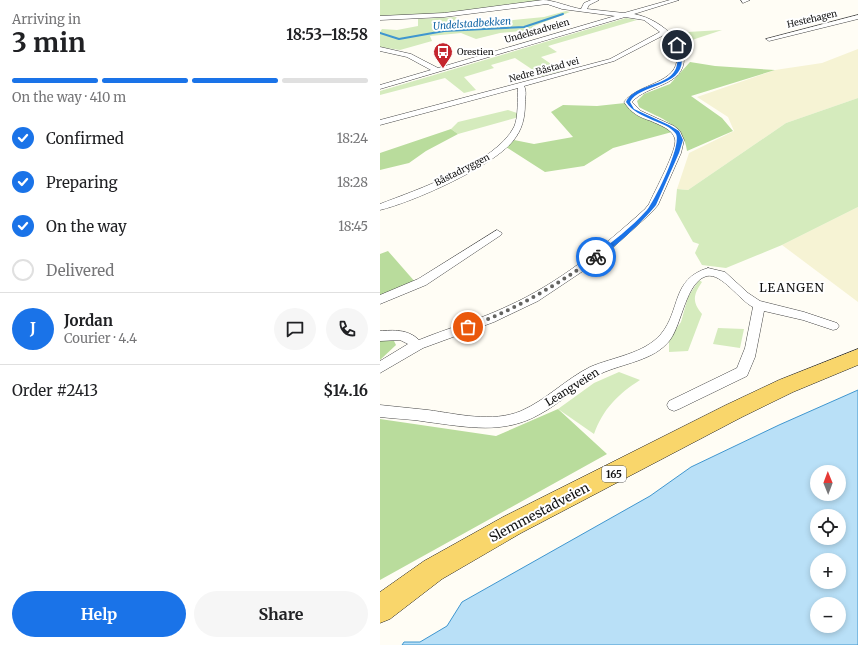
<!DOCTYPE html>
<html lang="en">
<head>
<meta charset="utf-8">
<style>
  :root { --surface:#fff; --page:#f6f6f6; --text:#202124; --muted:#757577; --line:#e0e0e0; --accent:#1a73e8 }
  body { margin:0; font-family:Merriweather,serif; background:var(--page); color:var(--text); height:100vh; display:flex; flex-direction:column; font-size:15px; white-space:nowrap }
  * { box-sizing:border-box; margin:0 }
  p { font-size:13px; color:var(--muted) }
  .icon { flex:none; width:22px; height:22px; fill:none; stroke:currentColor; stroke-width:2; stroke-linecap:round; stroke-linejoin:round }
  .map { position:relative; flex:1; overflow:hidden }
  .side { display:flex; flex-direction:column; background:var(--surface); width:380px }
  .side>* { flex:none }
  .needle { width:26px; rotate:359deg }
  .controls { position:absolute; left:430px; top:465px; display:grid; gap:8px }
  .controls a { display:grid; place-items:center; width:36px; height:36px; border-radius:50%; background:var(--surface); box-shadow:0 2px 6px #0003; font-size:20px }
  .pin { position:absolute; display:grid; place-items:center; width:34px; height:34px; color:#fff; margin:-17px; border:2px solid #fff; border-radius:50%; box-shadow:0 1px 4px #0007 }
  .courier { position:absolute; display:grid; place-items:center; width:40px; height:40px; margin:-20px; border:3px solid #1a73e8; border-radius:50%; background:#fff; color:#222; box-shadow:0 1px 5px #0007 }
  .overview em { font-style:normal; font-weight:700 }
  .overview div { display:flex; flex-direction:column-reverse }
  .overview { display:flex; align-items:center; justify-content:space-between; height:68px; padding:0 12px }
  h1 { font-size:26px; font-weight:700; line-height:30px }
  .bar { display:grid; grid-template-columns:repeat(4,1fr); gap:6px 4px; align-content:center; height:48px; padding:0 12px }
  .bar i { height:5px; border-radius:3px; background:var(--line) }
  .bar .on { background:var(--accent) }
  .bar p { grid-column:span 4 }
  .line { display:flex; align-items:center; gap:10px; padding:0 12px; border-top:1px solid var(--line) }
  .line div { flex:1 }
  .round { display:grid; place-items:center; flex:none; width:42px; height:42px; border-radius:21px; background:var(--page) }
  ol { padding:0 12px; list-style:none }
  li { display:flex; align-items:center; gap:12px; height:44px }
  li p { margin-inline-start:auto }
  li .icon { padding:4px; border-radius:50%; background:var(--accent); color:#fff; stroke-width:4 }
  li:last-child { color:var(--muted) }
  li i { width:22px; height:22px; border:2px solid var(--line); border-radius:50% }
  .action { display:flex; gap:8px; margin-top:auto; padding:8px 12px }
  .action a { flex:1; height:46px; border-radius:24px; background:var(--accent); color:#fff; font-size:16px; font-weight:700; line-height:46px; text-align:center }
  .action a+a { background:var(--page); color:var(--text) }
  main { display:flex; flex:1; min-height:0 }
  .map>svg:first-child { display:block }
</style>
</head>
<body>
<main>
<section class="side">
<div class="overview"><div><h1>3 min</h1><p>Arriving in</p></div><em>18:53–18:58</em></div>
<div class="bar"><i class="on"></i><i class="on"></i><i class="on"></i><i></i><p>On the way · 410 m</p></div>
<ol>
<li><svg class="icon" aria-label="check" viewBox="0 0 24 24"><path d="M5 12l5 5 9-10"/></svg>Confirmed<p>18:24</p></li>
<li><svg class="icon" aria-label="check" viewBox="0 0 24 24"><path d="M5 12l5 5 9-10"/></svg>Preparing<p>18:28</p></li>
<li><svg class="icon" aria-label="check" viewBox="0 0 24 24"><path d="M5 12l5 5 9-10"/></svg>On the way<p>18:45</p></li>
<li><i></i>Delivered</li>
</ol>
<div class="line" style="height:72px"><b class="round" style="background:var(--accent);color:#fff">J</b><div><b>Jordan</b><p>Courier · 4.4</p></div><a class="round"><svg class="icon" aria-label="chat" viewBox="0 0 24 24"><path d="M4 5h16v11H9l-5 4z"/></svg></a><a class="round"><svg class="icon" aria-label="phone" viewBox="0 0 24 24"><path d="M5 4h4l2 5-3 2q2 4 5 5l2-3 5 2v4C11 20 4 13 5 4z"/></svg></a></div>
<div class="line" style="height:52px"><div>Order #2413</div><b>$14.16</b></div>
<div class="action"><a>Help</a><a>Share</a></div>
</section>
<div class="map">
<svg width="478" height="645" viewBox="0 0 478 645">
  <rect width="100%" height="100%" fill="#fffdf5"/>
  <path fill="#f6f3d4" d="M478,49V98L406,123L308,190L297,189L309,153L354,131L348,117L317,97L395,70L442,63Z
    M478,207V302L402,245Z"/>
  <path fill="#d5ebbd" d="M0,0H166C112,12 55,16 0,16Z
    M186,11L190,12L154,26L151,30L120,33L96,39L81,33L50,36L52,41L20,50L0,47V32L2,29L17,30L38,26V19L76,17L83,25L164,17Z
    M246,18L257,20L168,46L177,52L161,57L181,71L162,76L135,58L111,65L114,68L84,77L96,90L84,93L65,78L0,95V91Z
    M342,30L300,44L290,33Z
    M478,98V207L402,245L346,268L322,265L315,253L319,244L313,242L295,210L297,189L308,190L406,123Z
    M128,110L137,113L139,117L78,134L71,129L78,122Z
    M319,280L322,282C313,295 312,302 322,314L308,351L289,352V339L301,322L308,297Z
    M338,328L364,329L360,348L333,344Z
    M239,372L260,380C238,394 223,409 214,434L178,409L214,383Z"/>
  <path fill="#b9dc9c" d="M310,62L335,66L395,70L311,96L342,118L353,131L307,151C304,124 281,119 259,107L257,101L264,94L290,84Z
    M245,103C259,116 278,119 292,132L233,148L204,166L165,172L126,147L134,140L154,144L193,137L171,112L183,105L217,106Z
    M71,129L78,134L46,151L29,163L0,170V153Z
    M8,251L36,283L0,296V254Z
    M12,337L16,345L0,360V340Z
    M178,409L227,454L0,580V419L116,436Z"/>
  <path fill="#b9e0f7" stroke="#3f96cf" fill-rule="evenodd" d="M478,390V645H22L24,642H40L67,626L82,602L270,496L311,467L399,425ZM437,472H459V494H437ZM437,516H459V538H437ZM437,560H459V582H437ZM437,604H459V626H437Z"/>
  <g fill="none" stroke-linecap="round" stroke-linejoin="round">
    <path stroke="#3f96cf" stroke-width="2" d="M0,33L19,39L64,31L144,27L183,14"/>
    <g stroke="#444" stroke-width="1">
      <path id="minor" d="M163,0C173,0 189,7 201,9L204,3L211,0H219L209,5L207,9L244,13L290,0H299L254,14C270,17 284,26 295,38C300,44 303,50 304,57C305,87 267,84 252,102L261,111L294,126L300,131L304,140L301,153L278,205L271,213L218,261L158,301L114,322L43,348L0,373V361L28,344L20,340L0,341V331C13,330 28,329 39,340C68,328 99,320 128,306C179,283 223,247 265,209L269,204C274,192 298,149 295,139C293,129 279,125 271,121C259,117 251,113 244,102C258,83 299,84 297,56C296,47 291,40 284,35L234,61L144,86C147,91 145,98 145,104C145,118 142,130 133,141C112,167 33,202 0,210V204C36,190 116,163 134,127C139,116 137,100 138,88L0,125V120L230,59L280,32L264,20L245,17L0,89V85L51,70L27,57L0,51V47L31,54L58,68L235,16L182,9L167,4L64,17L0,20V16L64,13Z
        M361,0H370L363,3Z
        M478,15V19L389,41L386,39Z
        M117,230L122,233L121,235L46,285L0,304V295L38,279Z
        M328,268L345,272L368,293L380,301L424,312L457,323L459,326L457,329L453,330L423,320L384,311L375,357L367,376L299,409L294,411L289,409L287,405L289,401L357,368L365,348L373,307C359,300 342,273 327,276C306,281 302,324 290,340C274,361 243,363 220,374C198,385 181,403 160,414C124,435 87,427 48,422C32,419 16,419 0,417V405C16,407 32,408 48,410C78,414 112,423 141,411C166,400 186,379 210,367C233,357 264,354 281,334C301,310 291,279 328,268Z"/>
    </g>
    <g stroke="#222" stroke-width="1">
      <path id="primary" d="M478,349V365L413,392L362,417L141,533L62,579L10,619L0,623V592L44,561L123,517L346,405L399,380Z"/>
    </g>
    <use href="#minor" fill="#fff" fill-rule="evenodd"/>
    <use href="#primary" fill="#f9d66b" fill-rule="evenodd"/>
  </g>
  <path fill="#1a73e8" d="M298,44C317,89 261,81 250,102L254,109L289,125L299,131L303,140L299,153L276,205C268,216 225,259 214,258V256C232,242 252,227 267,210C275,200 302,145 296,134C288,121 258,120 246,102C259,77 309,92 295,45Z"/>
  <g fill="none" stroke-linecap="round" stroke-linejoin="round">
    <path stroke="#646461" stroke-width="4" stroke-dasharray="0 7.2" d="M88,327C134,310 176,286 216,257"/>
  </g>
  <defs>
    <g id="bus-pin" transform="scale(1)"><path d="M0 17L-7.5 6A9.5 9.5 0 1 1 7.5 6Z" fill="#c4262e" stroke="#fff"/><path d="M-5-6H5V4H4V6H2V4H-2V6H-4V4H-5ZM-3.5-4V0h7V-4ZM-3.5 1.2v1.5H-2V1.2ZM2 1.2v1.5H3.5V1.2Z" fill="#fff"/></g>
  </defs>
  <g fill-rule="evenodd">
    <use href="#bus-pin" x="63" y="52"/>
  </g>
  <g text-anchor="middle" stroke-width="4" stroke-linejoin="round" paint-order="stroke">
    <g font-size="9" fill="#111" stroke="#fff">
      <text transform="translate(432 19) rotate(-13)" y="3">Hestehagen</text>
      <text transform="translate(157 31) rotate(-16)" y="3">Undelstadveien</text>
      <text transform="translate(164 70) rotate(-15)" y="3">Nedre Båstad vei</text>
      <text transform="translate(82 170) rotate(-27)" y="3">Båstadryggen</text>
    </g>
    <g font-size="9" fill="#111" stroke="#fff" text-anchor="start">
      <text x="77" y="55">Orestien</text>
    </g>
    <g font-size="10" font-style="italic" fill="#1768a6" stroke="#fff">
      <text transform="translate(92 23) rotate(-4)" y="4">Undelstadbekken</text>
    </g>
    <rect fill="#fff" stroke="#585858" stroke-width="1" x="222" y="466" width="24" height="16" rx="3"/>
    <g font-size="10" font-weight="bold" fill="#111">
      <text x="234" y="478">165</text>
    </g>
    <g font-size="11" fill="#111" stroke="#fff">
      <text transform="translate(192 387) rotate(-32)" y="4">Leangveien</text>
    </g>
    <g font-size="12" letter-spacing="1" fill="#111" stroke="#fff">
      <text x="412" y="292">LEANGEN</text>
    </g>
    <g font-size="13" fill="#111" stroke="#fff">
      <text transform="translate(159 512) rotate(-28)" y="5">Slemmestadveien</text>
    </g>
  </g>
</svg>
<div class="controls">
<a><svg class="needle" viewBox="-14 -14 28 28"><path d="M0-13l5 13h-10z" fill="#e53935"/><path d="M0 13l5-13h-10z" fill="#757577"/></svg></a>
<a><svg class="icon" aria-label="locate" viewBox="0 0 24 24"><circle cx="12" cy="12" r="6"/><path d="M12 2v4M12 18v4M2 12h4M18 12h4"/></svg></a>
<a>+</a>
<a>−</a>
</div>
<div class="pin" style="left:88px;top:327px;background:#ea580c"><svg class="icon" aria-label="bag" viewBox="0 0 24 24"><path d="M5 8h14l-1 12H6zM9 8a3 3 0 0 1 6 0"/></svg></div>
<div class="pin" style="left:297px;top:45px;background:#1f2937"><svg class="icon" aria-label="home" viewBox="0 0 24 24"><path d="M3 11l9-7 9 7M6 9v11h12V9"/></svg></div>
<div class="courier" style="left:216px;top:257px"><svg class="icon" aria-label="bike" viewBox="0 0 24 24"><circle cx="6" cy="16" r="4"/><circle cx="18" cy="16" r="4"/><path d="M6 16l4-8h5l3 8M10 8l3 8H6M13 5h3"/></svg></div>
</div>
</main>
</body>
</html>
